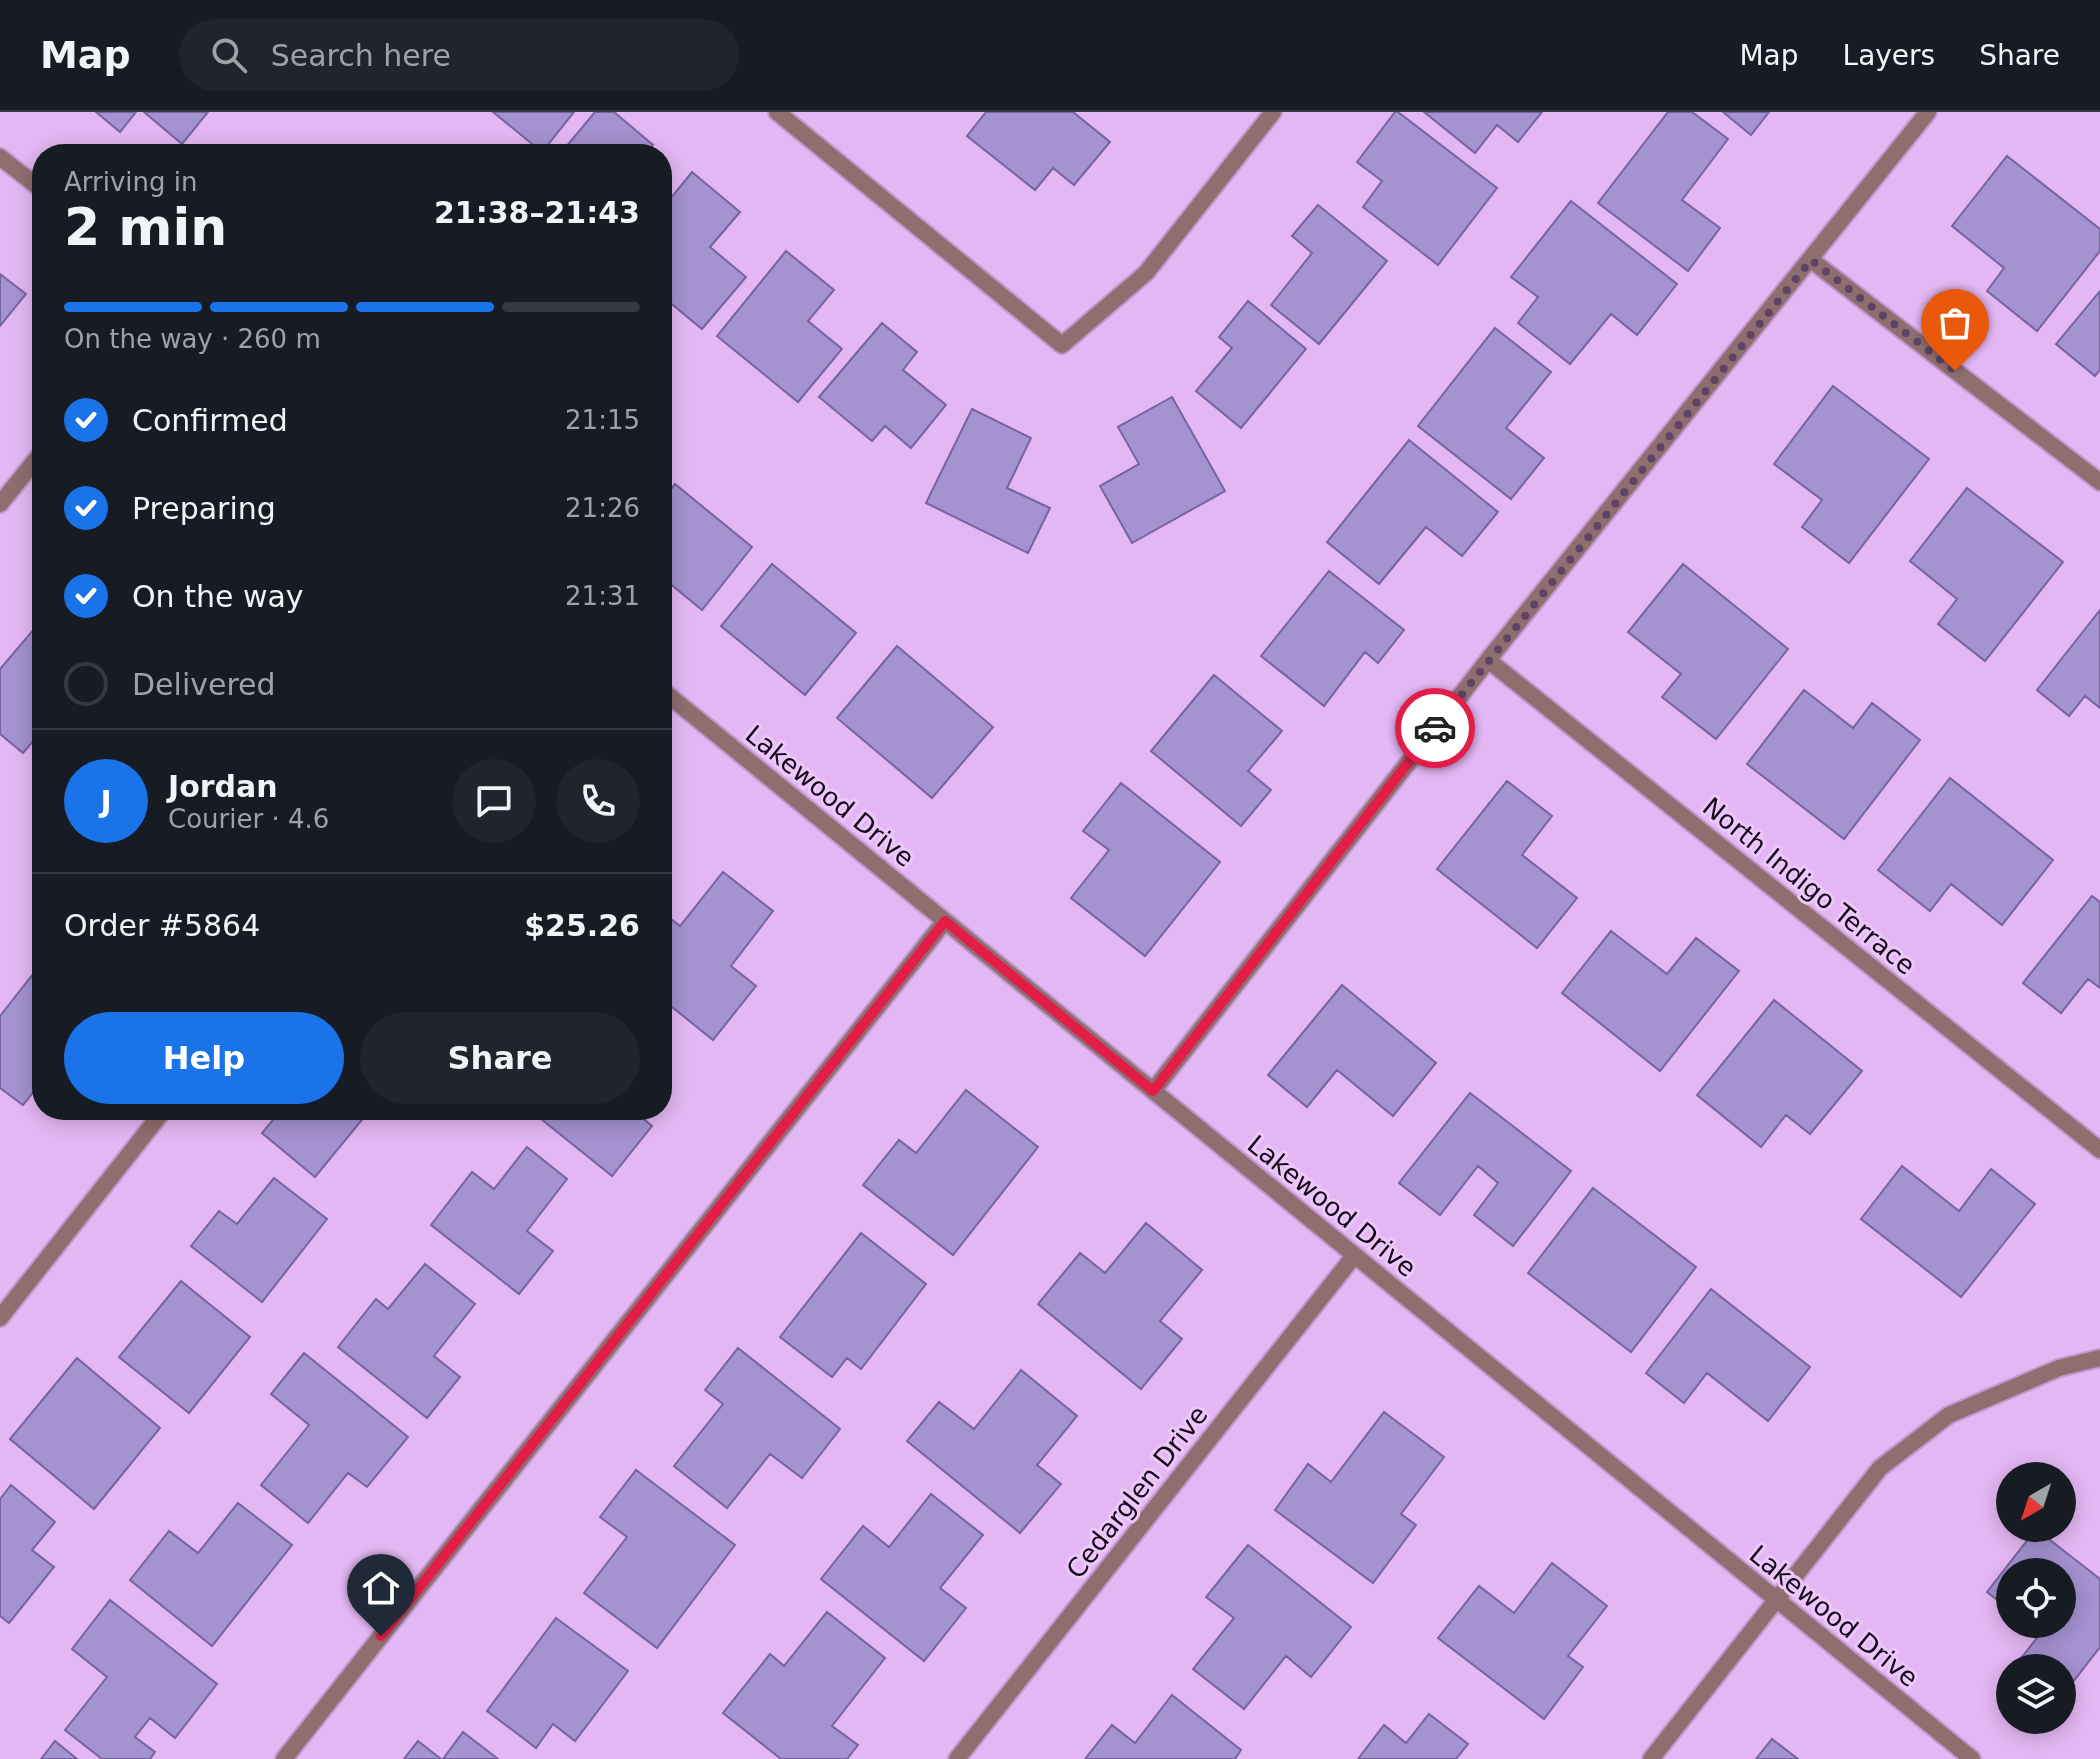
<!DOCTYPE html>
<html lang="en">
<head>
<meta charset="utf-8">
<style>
  :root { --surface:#171b24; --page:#20242c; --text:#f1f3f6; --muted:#9ea1a6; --line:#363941; --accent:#1a73e8 }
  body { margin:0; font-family:"DejaVu Sans",sans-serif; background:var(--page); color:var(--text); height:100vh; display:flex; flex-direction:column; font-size:30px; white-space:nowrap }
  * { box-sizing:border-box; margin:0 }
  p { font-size:26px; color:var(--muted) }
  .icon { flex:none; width:44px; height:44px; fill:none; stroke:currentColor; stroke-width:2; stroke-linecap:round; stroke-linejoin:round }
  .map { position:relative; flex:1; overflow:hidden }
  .details { position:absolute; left:32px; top:32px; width:640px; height:976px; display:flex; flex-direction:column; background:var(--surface); border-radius:32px; box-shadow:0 4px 20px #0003 }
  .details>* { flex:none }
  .needle { width:52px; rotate:219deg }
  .fabs { position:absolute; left:1996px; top:1350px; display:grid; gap:16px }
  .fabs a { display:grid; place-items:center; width:80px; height:80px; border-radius:50%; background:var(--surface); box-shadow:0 4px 20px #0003; font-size:40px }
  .pin { position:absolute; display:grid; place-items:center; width:68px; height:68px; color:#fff; margin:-82px -34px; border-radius:50% 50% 50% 0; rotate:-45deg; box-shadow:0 0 8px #0007 }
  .pin .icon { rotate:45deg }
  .courier { position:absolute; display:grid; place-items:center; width:80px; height:80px; margin:-40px; border:6px solid #e11d48; border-radius:50%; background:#fff; color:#222; box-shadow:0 2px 10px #0007 }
  .summary em { font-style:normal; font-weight:800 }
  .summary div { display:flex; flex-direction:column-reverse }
  .summary { display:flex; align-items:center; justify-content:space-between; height:136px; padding:0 32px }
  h1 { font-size:52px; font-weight:800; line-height:60px }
  .bar { display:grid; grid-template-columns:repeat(4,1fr); gap:12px 8px; align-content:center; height:96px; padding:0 32px }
  .bar i { height:10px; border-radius:6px; background:var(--line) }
  .bar .active { background:var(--accent) }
  .bar p { grid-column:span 4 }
  .line { display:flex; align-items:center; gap:20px; padding:0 32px; border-top:2px solid var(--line) }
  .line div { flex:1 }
  .round { display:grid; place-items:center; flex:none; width:84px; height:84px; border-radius:42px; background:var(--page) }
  ol { padding:0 32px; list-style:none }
  li { display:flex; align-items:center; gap:24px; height:88px }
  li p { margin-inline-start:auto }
  li .icon { padding:8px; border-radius:50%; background:var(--accent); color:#fff; stroke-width:4 }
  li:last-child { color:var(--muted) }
  li i { width:44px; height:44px; border:4px solid var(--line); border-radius:50% }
  .action { display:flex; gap:16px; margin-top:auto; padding:16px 32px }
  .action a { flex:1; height:92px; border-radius:48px; background:var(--accent); color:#fff; font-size:32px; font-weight:800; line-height:92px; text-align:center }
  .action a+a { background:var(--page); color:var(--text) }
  header { display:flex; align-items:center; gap:48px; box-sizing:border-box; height:112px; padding:0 40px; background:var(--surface); border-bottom:2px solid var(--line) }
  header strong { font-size:38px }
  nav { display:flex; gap:44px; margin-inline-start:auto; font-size:28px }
  .search { width:560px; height:72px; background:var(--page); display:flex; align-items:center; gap:20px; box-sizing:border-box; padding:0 28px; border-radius:44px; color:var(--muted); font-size:30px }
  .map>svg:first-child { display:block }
</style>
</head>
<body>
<header>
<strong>Map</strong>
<div class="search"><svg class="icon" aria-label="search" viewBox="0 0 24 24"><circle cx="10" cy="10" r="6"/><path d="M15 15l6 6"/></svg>Search here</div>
<nav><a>Map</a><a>Layers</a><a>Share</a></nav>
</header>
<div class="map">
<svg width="2100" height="1647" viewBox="0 0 2100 1647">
  <rect width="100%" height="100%" fill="#e3b7f3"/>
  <path fill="#a492d1" stroke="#7664a0" stroke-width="2" d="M96,0H136L120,20Z
    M144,0H208L182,32Z
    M493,0H574L542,40Z
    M595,0H614L653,33L646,42H560Z
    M986,0H1073L1110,30L1074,73L1053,56L1035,78L967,24Z
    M1395,0H1398L1497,76L1438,153L1363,95L1382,69L1357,50Z
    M1424,0H1542L1518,30L1497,13L1475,41Z
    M1668,0H1692L1728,27L1682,88L1720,116L1688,159L1598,91Z
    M1723,0H1769L1751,23Z
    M2007,44L2100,117V139L2037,219L1987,179L2004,156L1952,114Z
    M692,60L740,100L710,135L746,165L702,217L662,184V97Z
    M1571,89L1677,172L1637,223L1611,202L1570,252L1518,211L1538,185L1511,165Z
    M1318,93L1387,149L1319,232L1271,193L1312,141L1292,124Z
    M786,139L834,178L808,209L842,237L798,290L717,224Z
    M0,162L26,182L0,214Z
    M2100,179V258L2095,264L2056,232Z
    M1248,189L1306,237L1241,316L1196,279L1232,236L1219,225Z
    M882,211L917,240L903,258L946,293L911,336L885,314L872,329L819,285Z
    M1495,216L1551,260L1506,316L1544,346L1511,387L1418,314Z
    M1833,274L1929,347L1849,451L1802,415L1822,388L1774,352Z
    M1172,285L1225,379L1132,431L1100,374L1139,352L1118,315Z
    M972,297L1031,326L1007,376L1050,396L1028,441L926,391Z
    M1409,328L1498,400L1462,444L1426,415L1379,472L1327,430Z
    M675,372L752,435L702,498L662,465V389Z
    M1967,376L2063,450L1985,549L1938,512L1957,487L1910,449Z
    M772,452L856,521L805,583L721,514Z
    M1683,452L1788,537L1716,627L1662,585L1681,562L1628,520Z
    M1329,459L1404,518L1378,551L1365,540L1324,594L1261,544Z
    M2100,498V596L2085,584L2069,604L2037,578Z
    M34,517L42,523V619L23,641L0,622V557Z
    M897,534L993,615L932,686L837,606Z
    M1214,563L1282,619L1248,659L1271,678L1241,714L1151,639Z
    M1804,578L1853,616L1872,591L1920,628L1844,727L1747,652Z
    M1950,666L2053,748L2002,813L1951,772L1930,799L1878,758Z
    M1507,669L1552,704L1522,743L1577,786L1537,836L1437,757Z
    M1121,671L1220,750L1145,844L1071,786L1109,738L1083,719Z
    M723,760L773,799L731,854L756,874L713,928L662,887V800L680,814Z
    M2092,784L2100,790V876L2088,867L2061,901L2023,871Z
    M1611,819L1667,862L1696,826L1739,859L1660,959L1562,881Z
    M34,861L42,867V969L23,993L0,976V904Z
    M1342,873L1436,951L1393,1004L1337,958L1307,995L1268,963Z
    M1774,888L1862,959L1810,1022L1786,1003L1761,1035L1697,983Z
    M966,978L1038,1035L953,1143L863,1073L899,1028L916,1041Z
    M1470,981L1571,1059L1513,1134L1474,1103L1498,1071L1478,1054L1440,1103L1399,1071Z
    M281,998H370L315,1065L262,1021Z
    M530,998H633L652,1014L612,1064Z
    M527,1035L567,1067L527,1119L553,1139L519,1182L431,1113L472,1060L494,1077Z
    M1902,1054L1959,1099L1991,1057L2035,1092L1961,1185L1861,1107Z
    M274,1066L327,1107L262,1190L191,1134L219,1099L237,1112Z
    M1593,1076L1696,1155L1631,1240L1528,1161Z
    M1146,1111L1202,1158L1160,1209L1182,1227L1141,1277L1038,1192L1080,1141L1105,1161Z
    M861,1121L926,1172L861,1257L847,1246L832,1265L780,1225Z
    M425,1152L475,1192L434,1244L460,1265L427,1306L338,1235L376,1187L388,1197Z
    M181,1169L250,1225L189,1301L119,1245Z
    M1711,1177L1810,1255L1768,1309L1707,1261L1684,1291L1646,1261Z
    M738,1236L840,1317L802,1366L770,1342L727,1396L674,1354L723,1292L705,1278Z
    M304,1241L408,1325L367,1375L348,1361L308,1411L261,1373L309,1313L271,1282Z
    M77,1246L160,1316L94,1397L10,1327Z
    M1021,1258L1077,1304L1037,1353L1061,1372L1020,1421L907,1329L939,1290L974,1317Z
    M1384,1300L1444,1345L1401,1402L1416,1413L1373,1471L1275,1398L1308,1352L1331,1370Z
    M636,1358L735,1433L657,1536L584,1481L627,1425L600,1405Z
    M11,1373L55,1410L32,1438L54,1455L9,1511L0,1504V1387Z
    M931,1382L983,1423L940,1476L966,1496L924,1549L821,1467L863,1414L889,1435Z
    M238,1391L292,1433L212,1534L130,1468L169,1419L198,1441Z
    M2036,1417L2100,1467V1535L2062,1584V1556H2018L2015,1554L2040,1522L2028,1512H2062V1460H2010V1498L1987,1480Z
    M1248,1433L1351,1515L1311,1565L1286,1544L1244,1597L1193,1557L1234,1506L1206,1485Z
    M1552,1451L1607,1494L1568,1544L1583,1555L1544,1607L1438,1526L1479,1474L1514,1501Z
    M110,1488L217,1572L175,1626L150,1606L135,1625L155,1640L150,1647H102L65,1618L107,1565L72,1537Z
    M827,1500L885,1546L832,1614L858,1633L847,1647H781L723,1601L770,1542L784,1554Z
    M556,1506L628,1559L575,1629L553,1612L536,1636L487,1599Z
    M1172,1583L1241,1638L1235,1647H1085L1112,1613L1135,1631Z
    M1429,1602L1468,1632L1456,1647H1358L1384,1613L1406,1631Z
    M463,1620L498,1647H443Z
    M1772,1627L1798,1647H1756Z
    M55,1629L77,1647H41Z
    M418,1629L441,1647H404Z"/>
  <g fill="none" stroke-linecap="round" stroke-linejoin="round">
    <g stroke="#be97cc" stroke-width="20">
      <path id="minor" d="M777,0L1062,233L1146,161L1273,0
        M0,45L42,78
        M1811,148L2100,370
        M0,392L42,340
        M1488,548L2100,1038
        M662,578L1972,1647
        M1153,979L1488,548L1928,0
        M0,1206L164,998
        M284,1647L945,809
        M957,1647L1354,1144
        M1651,1647L1880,1356L1949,1303L2059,1256L2100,1246"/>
    </g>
    <use href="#minor" stroke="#8f6e6f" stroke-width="16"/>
  </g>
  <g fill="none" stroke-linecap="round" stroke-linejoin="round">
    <path stroke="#5d4466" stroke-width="8" stroke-dasharray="0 14.4" d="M1435,616L1811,148L1955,259"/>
    <path stroke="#e11d48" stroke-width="10" d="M381,1524L945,809L1153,979L1435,616"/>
  </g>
  <g text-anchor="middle" stroke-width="6" stroke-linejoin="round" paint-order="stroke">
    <g font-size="26" fill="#15061a" stroke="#ebc8f9">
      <text transform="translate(830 684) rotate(39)" y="9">Lakewood Drive</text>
      <text transform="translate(1809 774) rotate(39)" y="9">North Indigo Terrace</text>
      <text transform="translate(1332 1094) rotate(39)" y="9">Lakewood Drive</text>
      <text transform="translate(1137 1380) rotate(-52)" y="9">Cedarglen Drive</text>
      <text transform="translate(1834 1504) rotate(39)" y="9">Lakewood Drive</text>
    </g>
  </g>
</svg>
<div class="fabs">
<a><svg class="needle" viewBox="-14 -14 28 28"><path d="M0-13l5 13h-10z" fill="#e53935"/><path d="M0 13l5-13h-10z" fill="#9ea1a6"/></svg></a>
<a><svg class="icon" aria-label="locate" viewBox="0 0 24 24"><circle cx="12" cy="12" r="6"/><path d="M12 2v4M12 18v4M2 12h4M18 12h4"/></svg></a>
<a><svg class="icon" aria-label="layers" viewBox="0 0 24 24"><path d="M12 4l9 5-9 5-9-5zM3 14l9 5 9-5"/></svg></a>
</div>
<div class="pin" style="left:1955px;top:259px;background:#ea580c"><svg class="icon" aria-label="bag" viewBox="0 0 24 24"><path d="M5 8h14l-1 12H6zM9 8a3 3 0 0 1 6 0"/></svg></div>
<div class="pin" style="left:381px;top:1524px;background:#1f2937"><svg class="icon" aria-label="home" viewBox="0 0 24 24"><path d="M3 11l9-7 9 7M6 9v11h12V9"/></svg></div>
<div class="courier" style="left:1435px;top:616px"><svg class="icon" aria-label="car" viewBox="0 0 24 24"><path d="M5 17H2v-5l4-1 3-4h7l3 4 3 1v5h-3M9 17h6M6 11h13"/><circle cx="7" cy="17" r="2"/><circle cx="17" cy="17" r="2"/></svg></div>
<section class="details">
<div class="summary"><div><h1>2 min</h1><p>Arriving in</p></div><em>21:38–21:43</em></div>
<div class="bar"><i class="active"></i><i class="active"></i><i class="active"></i><i></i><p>On the way · 260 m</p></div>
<ol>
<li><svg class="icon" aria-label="check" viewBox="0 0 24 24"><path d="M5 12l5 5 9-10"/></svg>Confirmed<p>21:15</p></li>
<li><svg class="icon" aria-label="check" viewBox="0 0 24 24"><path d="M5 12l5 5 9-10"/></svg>Preparing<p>21:26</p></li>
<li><svg class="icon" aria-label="check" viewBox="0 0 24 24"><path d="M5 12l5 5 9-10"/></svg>On the way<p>21:31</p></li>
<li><i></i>Delivered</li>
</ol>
<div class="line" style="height:144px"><b class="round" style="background:var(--accent);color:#fff">J</b><div><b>Jordan</b><p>Courier · 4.6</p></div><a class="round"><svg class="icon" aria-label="chat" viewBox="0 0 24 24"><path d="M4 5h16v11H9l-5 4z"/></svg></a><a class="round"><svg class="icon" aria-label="phone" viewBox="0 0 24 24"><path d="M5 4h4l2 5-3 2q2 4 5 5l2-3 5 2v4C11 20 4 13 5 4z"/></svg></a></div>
<div class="line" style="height:104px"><div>Order #5864</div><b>$25.26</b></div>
<div class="action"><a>Help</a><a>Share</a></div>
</section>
</div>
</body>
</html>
